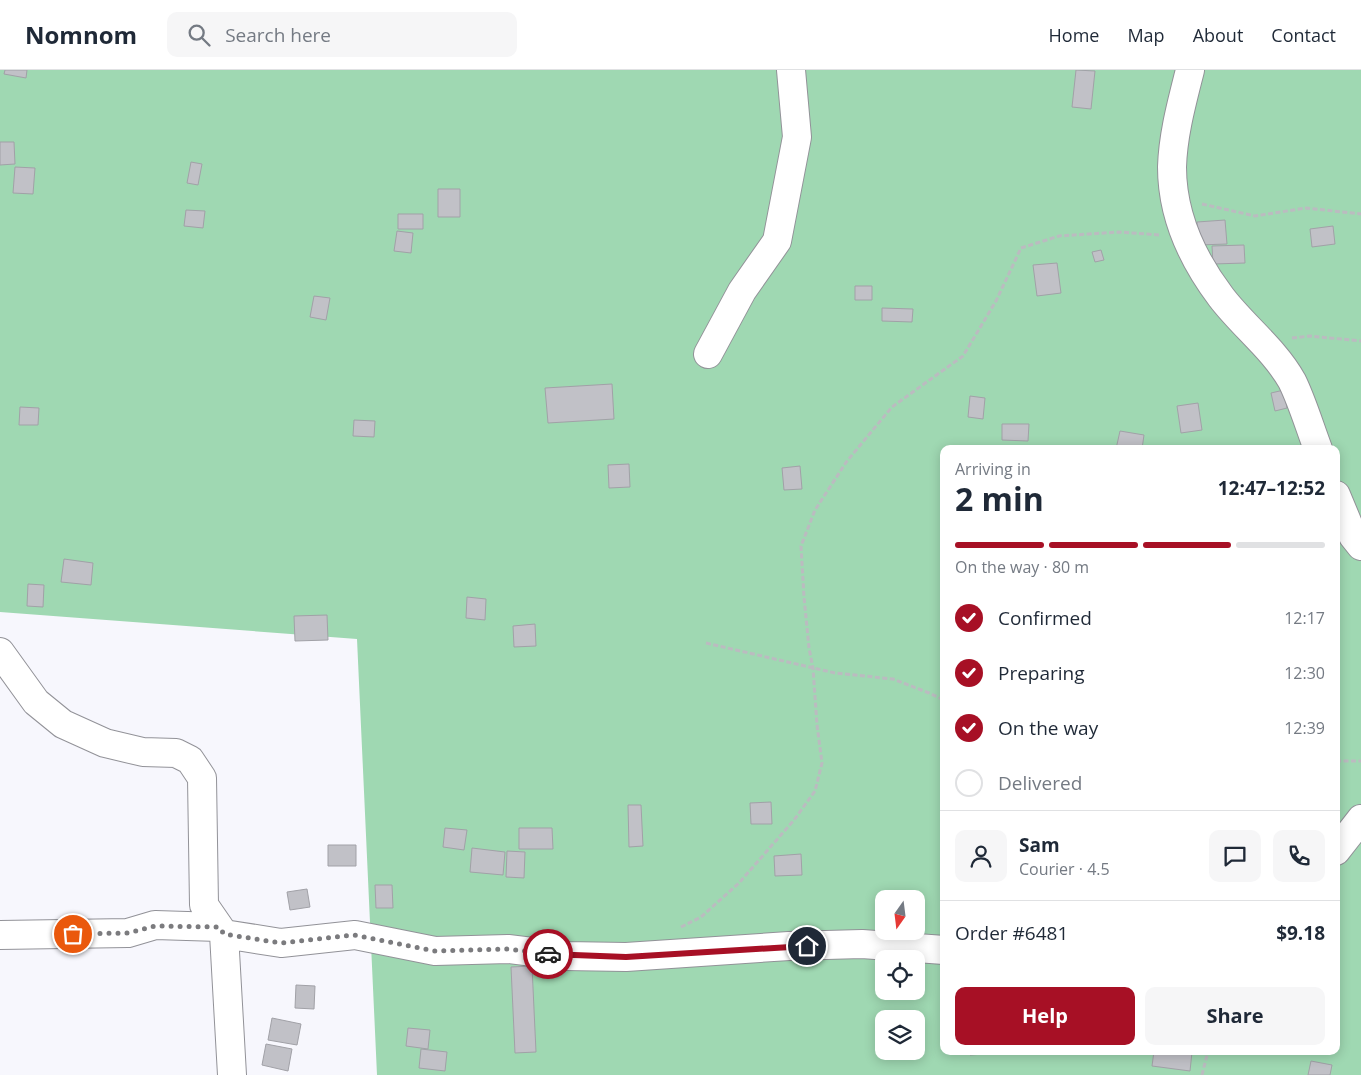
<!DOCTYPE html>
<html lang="en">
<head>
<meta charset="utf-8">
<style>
  :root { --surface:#fff; --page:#f6f6f7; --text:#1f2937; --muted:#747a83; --line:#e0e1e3; --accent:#a71025 }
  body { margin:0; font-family:"Open Sans",sans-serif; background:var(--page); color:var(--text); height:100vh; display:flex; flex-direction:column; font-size:19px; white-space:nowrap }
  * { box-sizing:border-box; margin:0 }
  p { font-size:16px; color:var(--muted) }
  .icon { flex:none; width:28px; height:28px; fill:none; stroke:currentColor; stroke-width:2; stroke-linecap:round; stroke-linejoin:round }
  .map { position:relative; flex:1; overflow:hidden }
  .drawer { position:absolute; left:940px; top:375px; width:400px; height:610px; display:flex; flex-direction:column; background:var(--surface); border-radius:10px; box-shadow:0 2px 12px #0003 }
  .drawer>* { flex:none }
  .needle { width:32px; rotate:194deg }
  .tools { position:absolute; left:875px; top:820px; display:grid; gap:10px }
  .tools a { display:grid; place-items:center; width:50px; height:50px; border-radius:10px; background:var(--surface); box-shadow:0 2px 12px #0003; font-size:25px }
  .pin { position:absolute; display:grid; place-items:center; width:42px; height:42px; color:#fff; margin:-21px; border:2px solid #fff; border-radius:50%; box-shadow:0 1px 5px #0007 }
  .courier { position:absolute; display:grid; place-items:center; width:50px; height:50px; margin:-25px; border:4px solid #a71025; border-radius:50%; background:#fff; color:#222; box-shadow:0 1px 6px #0007 }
  .overview em { font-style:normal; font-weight:700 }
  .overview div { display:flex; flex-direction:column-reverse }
  .overview { display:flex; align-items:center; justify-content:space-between; height:85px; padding:0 15px }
  h1 { font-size:32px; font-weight:700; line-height:38px }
  .bar { display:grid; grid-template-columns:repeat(4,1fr); gap:8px 5px; align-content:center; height:60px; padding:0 15px }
  .bar i { height:6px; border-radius:4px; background:var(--line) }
  .bar .on { background:var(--accent) }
  .bar p { grid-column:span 4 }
  .line { display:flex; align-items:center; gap:12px; padding:0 15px; border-top:1px solid var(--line) }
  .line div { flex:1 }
  .round { display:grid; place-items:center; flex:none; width:52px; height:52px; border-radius:10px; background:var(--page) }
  ol { padding:0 15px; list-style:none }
  li { display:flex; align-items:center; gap:15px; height:55px }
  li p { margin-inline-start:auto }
  li .icon { padding:5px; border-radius:50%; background:var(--accent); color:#fff; stroke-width:4 }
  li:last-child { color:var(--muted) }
  li i { width:28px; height:28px; border:2px solid var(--line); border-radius:50% }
  .cta { display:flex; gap:10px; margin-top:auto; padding:10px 15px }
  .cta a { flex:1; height:58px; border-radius:10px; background:var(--accent); color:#fff; font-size:20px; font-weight:700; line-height:58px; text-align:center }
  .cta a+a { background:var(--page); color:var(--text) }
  header { display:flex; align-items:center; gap:30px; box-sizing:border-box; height:70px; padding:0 25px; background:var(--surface); border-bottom:1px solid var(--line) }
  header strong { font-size:24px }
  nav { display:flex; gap:28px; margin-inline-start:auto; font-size:18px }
  .search { width:350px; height:45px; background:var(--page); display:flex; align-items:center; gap:12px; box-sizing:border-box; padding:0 18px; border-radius:10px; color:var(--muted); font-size:19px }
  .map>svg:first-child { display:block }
</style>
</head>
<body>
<header>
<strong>Nomnom</strong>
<div class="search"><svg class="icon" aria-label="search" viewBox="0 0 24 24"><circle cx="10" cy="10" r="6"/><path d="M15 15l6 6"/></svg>Search here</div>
<nav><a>Home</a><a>Map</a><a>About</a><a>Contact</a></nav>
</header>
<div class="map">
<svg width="1361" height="1005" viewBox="0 0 1361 1005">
  <rect width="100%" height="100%" fill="#f7f7fd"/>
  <path fill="#9fd8b2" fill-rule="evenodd" d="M0,0H1361V1005H377L357,569L0,542ZM944,379H1336V981H944ZM884,829H916V861H884ZM884,889H916V921H884ZM884,949H916V981H884Z"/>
  <path fill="#c1c1c7" stroke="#a1a1a7" d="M5,0H27L26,8L4,4Z
    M1076,0L1095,1L1091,39L1072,37Z
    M0,72H14L15,94L0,95Z
    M191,92L202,94L198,115L187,113Z
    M15,97L35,98L33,124L13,123Z
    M438,119H460V147H438Z
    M186,140L205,141L203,158L184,156Z
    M398,144H423V159H398Z
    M1225,150L1227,174L1198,175L1197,152Z
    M1333,156L1335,174L1312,177L1310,159Z
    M397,161L413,163L411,183L394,181Z
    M1244,175L1245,193L1213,194L1212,176Z
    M1101,180L1104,190L1095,192L1092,182Z
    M1057,193L1061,223L1037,226L1033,195Z
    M855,216H872V230H855Z
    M314,226L330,228L326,250L310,247Z
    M882,238L913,239L912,252L882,251Z
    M612,314L614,349L548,353L545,318Z
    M1284,320L1287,338L1275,341L1271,323Z
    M970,326L985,328L983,349L968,347Z
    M1198,333L1202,360L1181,363L1177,336Z
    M20,337L39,338L38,355H19Z
    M354,350L375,351L374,367L353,366Z
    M1002,354H1029L1028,371L1002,370Z
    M1120,361L1144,365L1142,379H1116Z
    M629,394L630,417L609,418L608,395Z
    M800,396L802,419L784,420L782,398Z
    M64,489L93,493L91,515L61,512Z
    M28,514L44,515L43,537L27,536Z
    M467,527L486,529L485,550L466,548Z
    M327,545L328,570L295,571L294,546Z
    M535,554L536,576L514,577L513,556Z
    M771,732L772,754H751L750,733Z
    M628,735H641L643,776L629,777Z
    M445,758L467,760L464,780L443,777Z
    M519,758H552L553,779H519Z
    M328,775H356V796H328Z
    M472,778L505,782L503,805L470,802Z
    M507,781L525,782L524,808L506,807Z
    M801,784L802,805L775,806L774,786Z
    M375,815H392L393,838H376Z
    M307,819L310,837L290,840L287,822Z
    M532,896L536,982L515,983L511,897Z
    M296,915L315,916L314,939L295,938Z
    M272,948L301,954L297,975L268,970Z
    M408,958L430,960L428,979L406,976Z
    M266,974L292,979L288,1001L262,995Z
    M421,979L447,982L445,1001L419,998Z
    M970,981H997L998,983L970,985Z
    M1154,981L1192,982L1190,1001L1152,996Z
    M1311,991L1332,995L1330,1005H1308Z"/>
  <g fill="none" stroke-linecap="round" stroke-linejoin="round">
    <g stroke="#929298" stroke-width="30">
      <path id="minor" d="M1190,0C1182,32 1173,64 1172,97C1172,145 1193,190 1221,227C1243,256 1274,279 1292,311C1302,331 1310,358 1318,379
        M708,284L742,221L777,171L797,67L791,0
        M1336,425L1353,466L1361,476
        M0,582L36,632L63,654L105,673L143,682L176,683L190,690L202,708L204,835L224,864L232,1005
        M1336,781L1361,749
        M224,864L281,873L355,865L435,881L508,879L565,886L626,887L789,876L862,874L944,880
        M0,865L128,863L155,855L219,857"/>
    </g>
    <path stroke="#bbbbc0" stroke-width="3" stroke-dasharray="5 2.5" stroke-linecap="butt" d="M1202,134L1255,146L1306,138L1361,144
      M1292,268L1310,266L1361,271
      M706,573L835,603L893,609L929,623L944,630
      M1336,691H1361
      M681,857L701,847L739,813L794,750L815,721L822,693L817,655L813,598L809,578L804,527L801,476L815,440L847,391L892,337L963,286L996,231L1021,178L1059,166L1119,162L1160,165
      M1202,1005L1208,981"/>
    <use href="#minor" stroke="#fff" stroke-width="28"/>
  </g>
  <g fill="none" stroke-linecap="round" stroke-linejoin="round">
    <path stroke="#7b7b7e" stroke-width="5" stroke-dasharray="0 9" d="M73,864L128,863L155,856L219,857L224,864L281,873L354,865L435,881L508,879L548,884"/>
    <path stroke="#a71025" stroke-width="6" d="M548,884L626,887L807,876"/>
  </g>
</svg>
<div class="tools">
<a><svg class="needle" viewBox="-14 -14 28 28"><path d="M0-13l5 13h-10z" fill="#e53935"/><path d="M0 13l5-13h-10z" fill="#747a83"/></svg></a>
<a><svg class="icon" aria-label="locate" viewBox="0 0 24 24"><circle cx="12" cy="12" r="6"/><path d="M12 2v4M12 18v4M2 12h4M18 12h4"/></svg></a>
<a><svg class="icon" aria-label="layers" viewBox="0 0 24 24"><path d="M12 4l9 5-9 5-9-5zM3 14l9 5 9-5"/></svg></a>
</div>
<div class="pin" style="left:73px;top:864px;background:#ea580c"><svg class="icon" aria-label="bag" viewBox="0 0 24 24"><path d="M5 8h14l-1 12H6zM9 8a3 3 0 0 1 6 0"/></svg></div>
<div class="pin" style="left:807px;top:876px;background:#1f2937"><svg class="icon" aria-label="home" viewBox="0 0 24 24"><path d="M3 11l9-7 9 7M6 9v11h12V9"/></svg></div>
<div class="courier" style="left:548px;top:884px"><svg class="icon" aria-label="car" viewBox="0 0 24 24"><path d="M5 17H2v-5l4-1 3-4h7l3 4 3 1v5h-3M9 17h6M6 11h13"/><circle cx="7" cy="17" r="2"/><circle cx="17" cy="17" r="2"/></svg></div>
<section class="drawer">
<div class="overview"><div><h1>2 min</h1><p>Arriving in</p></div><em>12:47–12:52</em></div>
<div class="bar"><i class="on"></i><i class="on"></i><i class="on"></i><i></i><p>On the way · 80 m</p></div>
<ol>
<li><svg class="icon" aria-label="check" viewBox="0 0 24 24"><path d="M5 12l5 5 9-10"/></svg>Confirmed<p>12:17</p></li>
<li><svg class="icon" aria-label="check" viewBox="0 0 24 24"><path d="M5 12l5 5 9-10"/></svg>Preparing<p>12:30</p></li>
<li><svg class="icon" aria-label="check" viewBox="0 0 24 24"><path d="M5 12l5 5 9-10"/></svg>On the way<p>12:39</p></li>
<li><i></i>Delivered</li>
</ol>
<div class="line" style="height:90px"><a class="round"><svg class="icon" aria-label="person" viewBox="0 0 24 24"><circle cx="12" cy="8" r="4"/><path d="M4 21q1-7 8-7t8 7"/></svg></a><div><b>Sam</b><p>Courier · 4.5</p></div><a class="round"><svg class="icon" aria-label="chat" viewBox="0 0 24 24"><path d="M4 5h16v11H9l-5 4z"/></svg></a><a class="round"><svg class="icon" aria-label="phone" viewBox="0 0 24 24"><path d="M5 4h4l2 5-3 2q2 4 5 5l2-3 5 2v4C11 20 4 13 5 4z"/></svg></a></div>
<div class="line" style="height:65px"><div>Order #6481</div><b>$9.18</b></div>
<div class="cta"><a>Help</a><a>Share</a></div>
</section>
</div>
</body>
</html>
